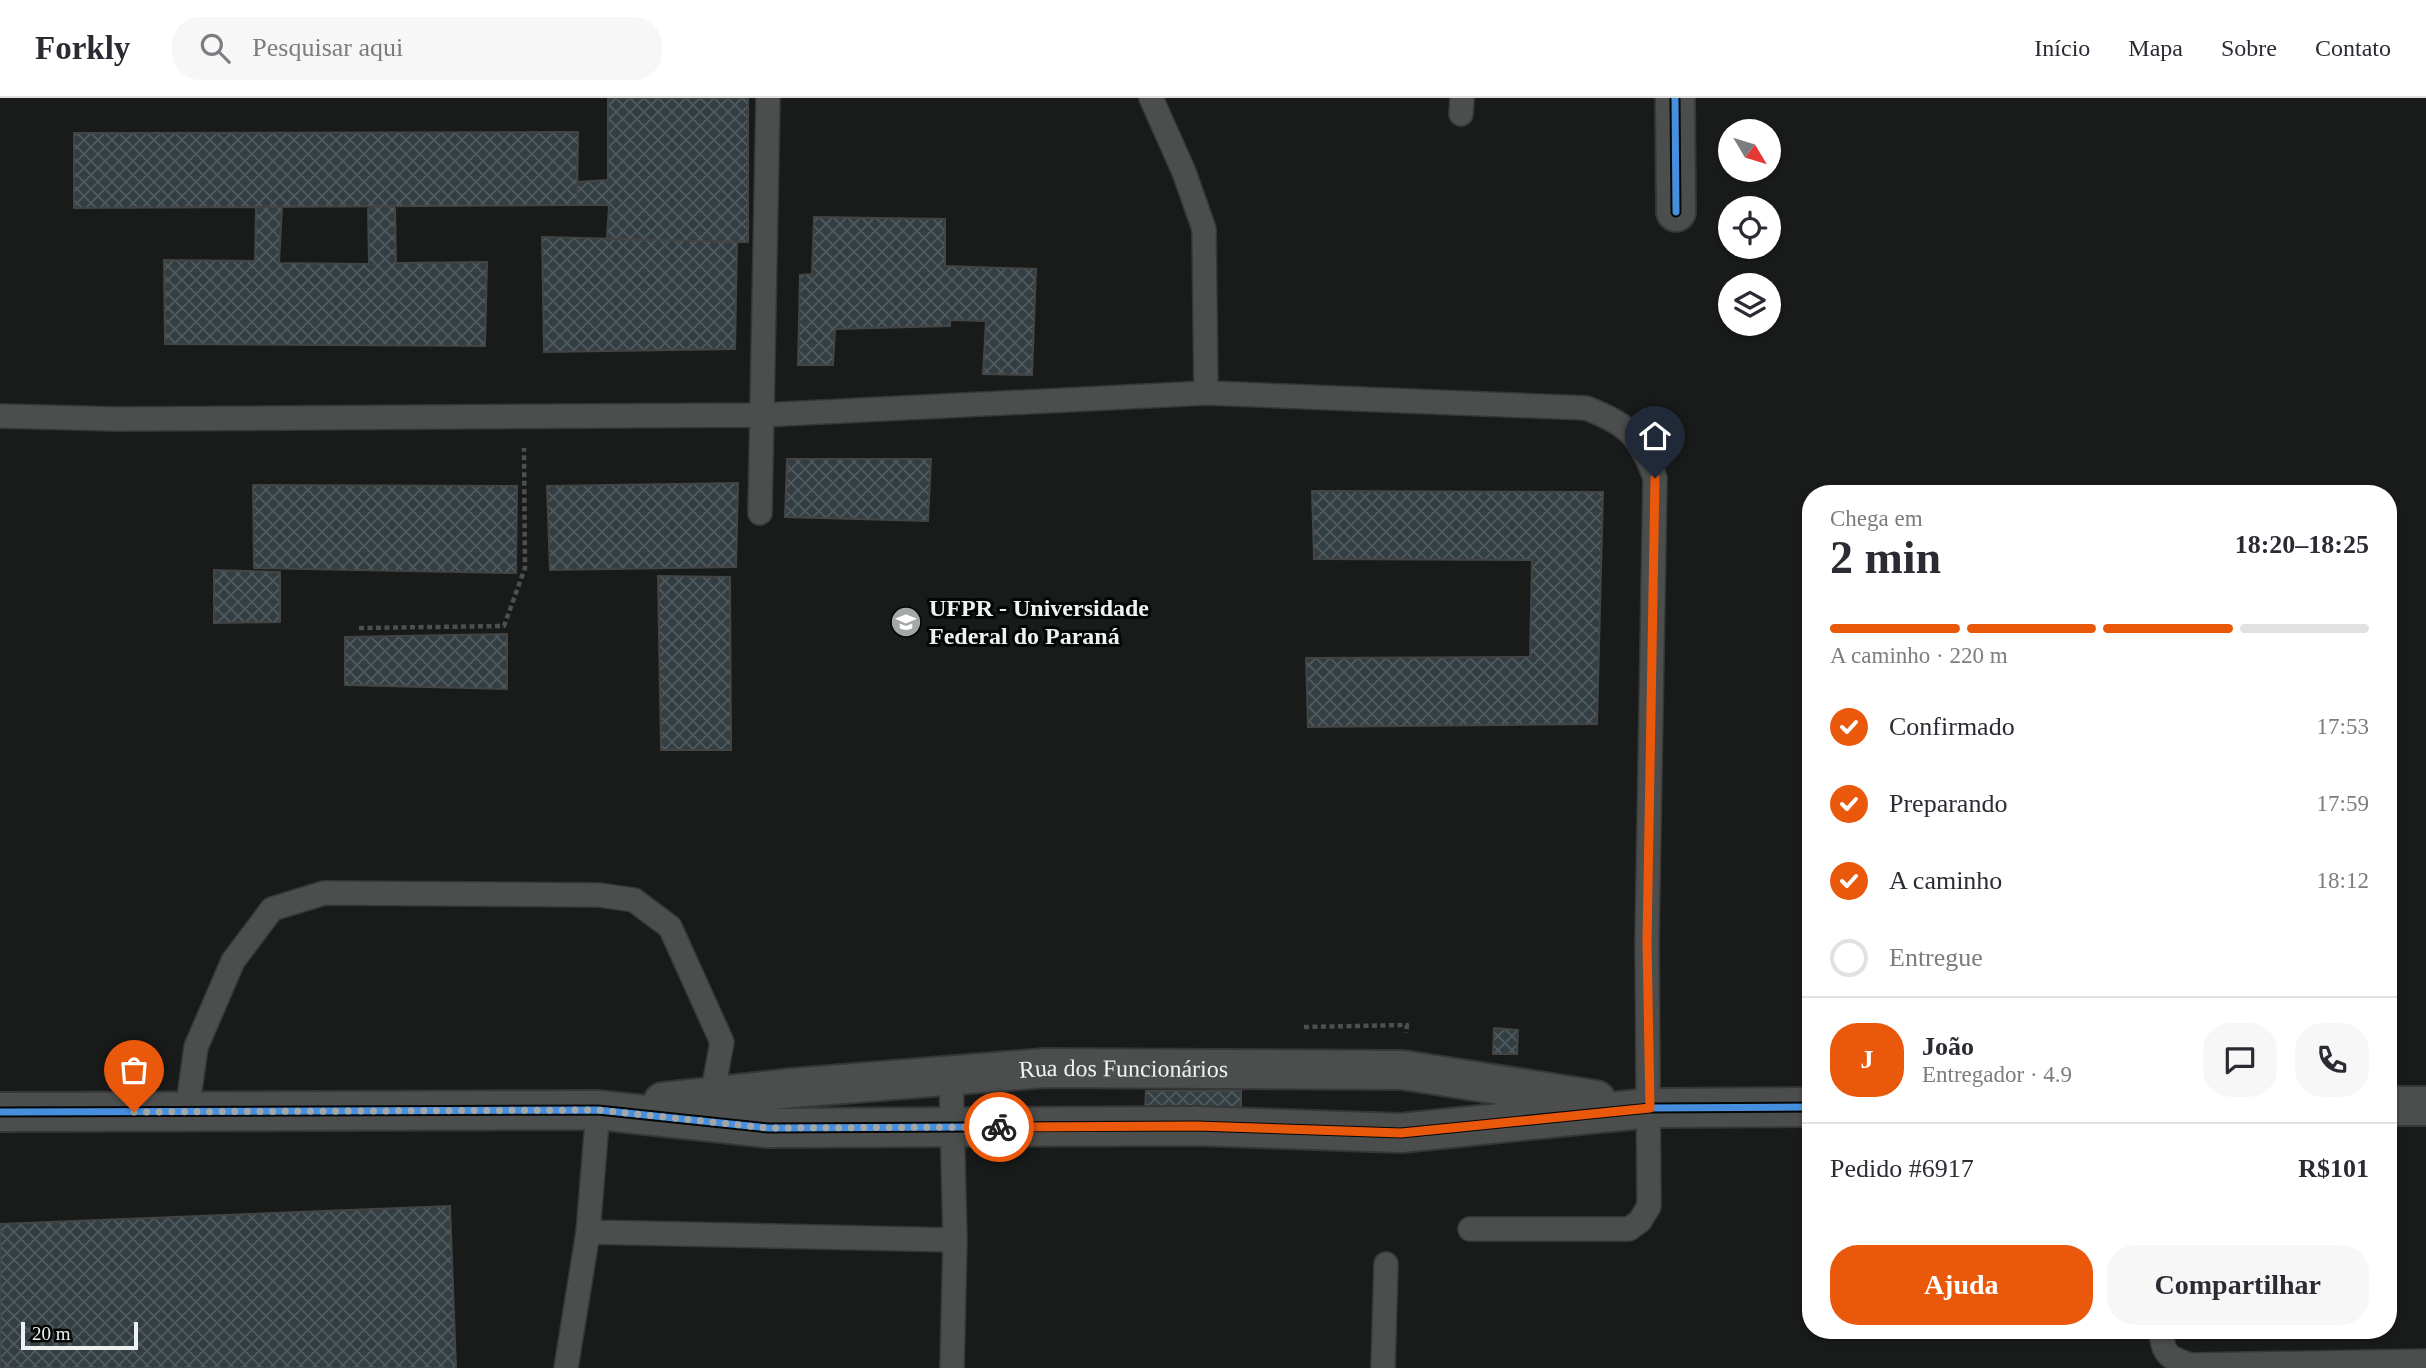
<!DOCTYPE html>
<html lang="pt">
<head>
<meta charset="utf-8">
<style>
  :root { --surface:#fff; --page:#f7f7f7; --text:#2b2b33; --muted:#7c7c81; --line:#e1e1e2; --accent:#ea580c }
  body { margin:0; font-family:"Times New Roman",serif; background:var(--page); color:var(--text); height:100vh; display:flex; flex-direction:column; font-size:26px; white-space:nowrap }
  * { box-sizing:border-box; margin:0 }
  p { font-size:23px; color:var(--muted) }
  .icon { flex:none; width:38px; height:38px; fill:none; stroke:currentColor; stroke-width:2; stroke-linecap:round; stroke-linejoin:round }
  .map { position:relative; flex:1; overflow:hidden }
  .side { position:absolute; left:1802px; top:387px; width:595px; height:854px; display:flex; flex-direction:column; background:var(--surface); border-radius:28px; box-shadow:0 2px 5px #0004 }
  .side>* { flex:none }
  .needle { width:46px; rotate:128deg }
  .buttons { position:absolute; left:1718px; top:21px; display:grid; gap:14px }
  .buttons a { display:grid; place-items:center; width:63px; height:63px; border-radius:50%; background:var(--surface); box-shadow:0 2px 5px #0004; font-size:35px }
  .scale { position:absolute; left:21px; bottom:18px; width:117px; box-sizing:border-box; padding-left:7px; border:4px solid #eff2f2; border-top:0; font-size:19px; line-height:24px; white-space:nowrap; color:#eff2f2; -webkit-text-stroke:5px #050706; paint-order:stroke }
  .pin { position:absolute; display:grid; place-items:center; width:60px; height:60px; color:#fff; margin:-72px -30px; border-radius:50% 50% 50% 0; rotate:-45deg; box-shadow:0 0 7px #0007 }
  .pin .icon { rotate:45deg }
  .courier { position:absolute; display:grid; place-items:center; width:70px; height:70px; margin:-35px; border:5px solid #ea580c; border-radius:50%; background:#fff; color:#222; box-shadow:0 2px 9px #0007 }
  .overview em { font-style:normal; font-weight:700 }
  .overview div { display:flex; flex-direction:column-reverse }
  .overview { display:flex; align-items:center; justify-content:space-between; height:119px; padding:0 28px }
  h1 { font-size:46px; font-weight:700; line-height:52px }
  .bar { display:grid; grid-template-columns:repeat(4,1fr); gap:10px 7px; align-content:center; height:84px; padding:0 28px }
  .bar i { height:9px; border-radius:5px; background:var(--line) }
  .bar .on { background:var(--accent) }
  .bar p { grid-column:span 4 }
  .line { display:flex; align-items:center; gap:18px; padding:0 28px; border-top:2px solid var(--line) }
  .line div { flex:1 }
  .round { display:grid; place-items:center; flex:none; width:74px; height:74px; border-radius:28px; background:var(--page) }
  ol { padding:0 28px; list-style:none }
  li { display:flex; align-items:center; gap:21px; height:77px }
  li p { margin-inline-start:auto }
  li .icon { padding:7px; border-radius:50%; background:var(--accent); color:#fff; stroke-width:4 }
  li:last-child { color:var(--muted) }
  li i { width:38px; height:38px; border:4px solid var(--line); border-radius:50% }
  .button { display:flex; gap:14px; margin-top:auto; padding:14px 28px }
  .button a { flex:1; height:80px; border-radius:28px; background:var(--accent); color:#fff; font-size:28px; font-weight:700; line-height:80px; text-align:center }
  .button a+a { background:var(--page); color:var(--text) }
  header { display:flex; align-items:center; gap:42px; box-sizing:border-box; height:98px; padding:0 35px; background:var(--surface); border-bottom:2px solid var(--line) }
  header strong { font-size:33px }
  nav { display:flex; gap:38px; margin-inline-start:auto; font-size:24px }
  .search { width:490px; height:63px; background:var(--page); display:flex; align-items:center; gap:18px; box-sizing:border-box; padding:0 24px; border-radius:28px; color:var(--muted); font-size:26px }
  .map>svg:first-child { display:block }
</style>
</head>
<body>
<header>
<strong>Forkly</strong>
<div class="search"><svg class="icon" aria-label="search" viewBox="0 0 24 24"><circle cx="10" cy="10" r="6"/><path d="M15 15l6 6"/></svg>Pesquisar aqui</div>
<nav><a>Início</a><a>Mapa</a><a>Sobre</a><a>Contato</a></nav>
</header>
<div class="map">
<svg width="2426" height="1270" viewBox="0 0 2426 1270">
  <defs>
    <pattern id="building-cross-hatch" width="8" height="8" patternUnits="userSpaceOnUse" patternTransform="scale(1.75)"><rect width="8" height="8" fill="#333e42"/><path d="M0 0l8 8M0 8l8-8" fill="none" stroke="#515a5e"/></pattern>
  </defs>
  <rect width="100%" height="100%" fill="#191b1b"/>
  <path fill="url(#building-cross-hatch)" stroke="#434545" stroke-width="2" d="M608,0H748V144L607,141L609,107H577V84L608,82Z
    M578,34L577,107L74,110V35Z
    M368,108H395L396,165L487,164L485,248L165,246L164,162L255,163L256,109H282L279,165L369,166Z
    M814,119L945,121V168L1036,171L1032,277L983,276L986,223L950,222V228L835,231L833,267H798L800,177L812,176Z
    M542,139L737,144L735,251L544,254Z
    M787,361H931L928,423L785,419Z
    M738,385L736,469L550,472L547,388Z
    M253,387L517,388L516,475L254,470Z
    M1312,393L1603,394L1597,626L1308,629L1306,560L1530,559L1532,462L1314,461Z
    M214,472L280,474V524L214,525Z
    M658,478L730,479L731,652H661Z
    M507,536V591L345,587V539Z
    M1494,930L1518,932L1517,956H1493Z
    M1146,993H1241V1010H1145Z
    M450,1108L456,1270H0V1126Z"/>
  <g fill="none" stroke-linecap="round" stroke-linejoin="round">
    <g stroke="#363838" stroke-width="26">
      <path id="service" d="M1151,0L1184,74L1204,131L1206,295
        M1461,16L1462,0
        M0,318L117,321L762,317L1206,295L1586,310C1628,326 1640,338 1655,380L1647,844L1649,1108L1640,1123L1629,1131H1470
        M760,415L768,0
        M951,977L955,1142L952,1270
        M187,1013L196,949L233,863L272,811L324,795L599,797L634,802L670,829L722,944L712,998
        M588,1134L955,1142
        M2161,1232C2163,1257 2168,1260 2191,1267L2426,1263
        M566,1270L588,1134L598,1012
        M1383,1270L1386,1166"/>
    </g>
    <g stroke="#363838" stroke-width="42">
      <path id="minor" d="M1675,0L1676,114"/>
    </g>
    <g stroke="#363838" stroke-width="42">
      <g id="tertiary">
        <path id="s1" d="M663,1004L792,990L1045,970L1403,972L1596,1002"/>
        <path d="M2389,1008H2426"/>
        <path d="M0,1014L598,1012L768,1030L1197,1028L1401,1035L1650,1010L1811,1009"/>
      </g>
    </g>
    <path stroke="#4e5050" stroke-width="4.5" stroke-dasharray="5 3.5" stroke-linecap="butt" d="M359,530L504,528L525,470L524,350
      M1304,929L1407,927L1406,935"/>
    <use href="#service" stroke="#4c4d4d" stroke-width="23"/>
    <use href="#minor" stroke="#4c4d4d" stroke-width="38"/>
    <use href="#tertiary" stroke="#4c4d4d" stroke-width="38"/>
    <g stroke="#050706" stroke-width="11">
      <path id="cycleway" d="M1675,0L1676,114
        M0,1014L598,1012L768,1030L1197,1028L1401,1035L1650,1010L1811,1009"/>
    </g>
    <use href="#cycleway" stroke="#468fdf" stroke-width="7"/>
  </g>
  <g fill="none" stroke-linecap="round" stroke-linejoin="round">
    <path stroke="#a4a7a7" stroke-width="7" stroke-dasharray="0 12.6" d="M134,1014L598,1012L768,1030L999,1029"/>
    <path stroke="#ea580c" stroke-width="9" d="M999,1029L1197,1028L1401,1035L1650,1010L1647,844L1655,380"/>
  </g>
  <defs>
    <g id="university-disc" transform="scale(1.575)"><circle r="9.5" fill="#a4a7a7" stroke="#050706"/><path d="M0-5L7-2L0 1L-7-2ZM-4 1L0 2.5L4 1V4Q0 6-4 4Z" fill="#fff"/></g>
  </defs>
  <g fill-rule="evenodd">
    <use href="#university-disc" x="906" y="524"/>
  </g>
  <g text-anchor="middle" stroke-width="6" stroke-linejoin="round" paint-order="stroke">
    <g font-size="24" font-weight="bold" fill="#eff2f2" stroke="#050706" text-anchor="start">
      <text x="929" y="518">UFPR - Universidade<tspan x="929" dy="28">Federal do Paraná</tspan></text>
    </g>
    <g font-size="24" fill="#eff2f2" stroke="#050706">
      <text dy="8" stroke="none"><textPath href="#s1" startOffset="462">Rua dos Funcionários</textPath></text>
    </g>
  </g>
</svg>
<div class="buttons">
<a><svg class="needle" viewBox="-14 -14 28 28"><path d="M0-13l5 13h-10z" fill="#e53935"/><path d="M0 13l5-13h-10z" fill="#7c7c81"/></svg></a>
<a><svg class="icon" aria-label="locate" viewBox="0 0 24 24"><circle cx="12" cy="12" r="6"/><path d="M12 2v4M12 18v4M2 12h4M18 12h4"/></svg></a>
<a><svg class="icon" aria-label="layers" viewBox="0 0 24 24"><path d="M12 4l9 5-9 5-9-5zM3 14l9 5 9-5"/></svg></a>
</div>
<div class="scale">20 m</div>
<div class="pin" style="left:134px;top:1014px;background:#ea580c"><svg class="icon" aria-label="bag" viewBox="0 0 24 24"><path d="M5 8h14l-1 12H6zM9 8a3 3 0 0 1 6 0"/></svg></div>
<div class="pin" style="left:1655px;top:380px;background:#1f2937"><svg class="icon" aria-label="home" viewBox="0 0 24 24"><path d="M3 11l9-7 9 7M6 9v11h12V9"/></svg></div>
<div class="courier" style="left:999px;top:1029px"><svg class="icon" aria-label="bike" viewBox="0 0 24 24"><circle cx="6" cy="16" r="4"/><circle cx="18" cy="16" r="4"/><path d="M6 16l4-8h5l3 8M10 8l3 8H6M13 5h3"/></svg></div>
<section class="side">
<div class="overview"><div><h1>2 min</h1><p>Chega em</p></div><em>18:20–18:25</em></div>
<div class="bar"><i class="on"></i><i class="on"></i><i class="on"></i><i></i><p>A caminho · 220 m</p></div>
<ol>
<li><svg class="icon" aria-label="check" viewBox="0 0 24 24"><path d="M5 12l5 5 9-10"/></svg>Confirmado<p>17:53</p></li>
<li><svg class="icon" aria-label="check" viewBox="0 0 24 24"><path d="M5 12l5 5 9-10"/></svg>Preparando<p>17:59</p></li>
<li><svg class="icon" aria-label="check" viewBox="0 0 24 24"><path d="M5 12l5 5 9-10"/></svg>A caminho<p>18:12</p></li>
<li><i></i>Entregue</li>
</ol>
<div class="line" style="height:126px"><b class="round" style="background:var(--accent);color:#fff">J</b><div><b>João</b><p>Entregador · 4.9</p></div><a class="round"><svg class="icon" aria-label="chat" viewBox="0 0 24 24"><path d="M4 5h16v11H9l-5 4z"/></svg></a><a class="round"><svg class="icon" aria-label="phone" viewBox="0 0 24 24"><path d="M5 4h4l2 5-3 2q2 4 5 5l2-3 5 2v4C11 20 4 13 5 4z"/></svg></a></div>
<div class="line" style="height:91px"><div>Pedido #6917</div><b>R$101</b></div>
<div class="button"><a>Ajuda</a><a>Compartilhar</a></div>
</section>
</div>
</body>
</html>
